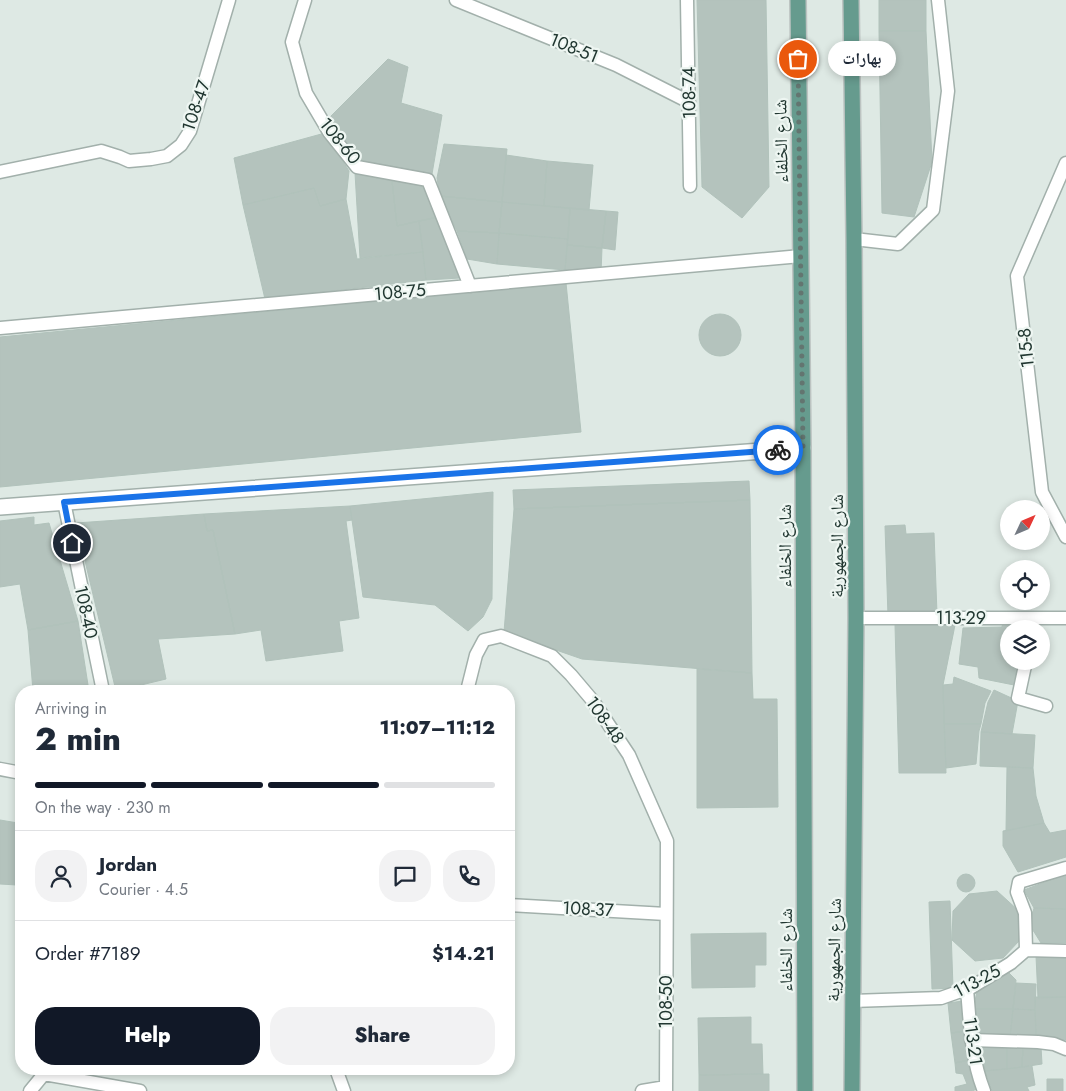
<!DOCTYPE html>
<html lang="en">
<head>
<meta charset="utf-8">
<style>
  :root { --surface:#fff; --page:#f2f2f3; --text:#1f2937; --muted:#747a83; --line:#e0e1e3; --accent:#111827 }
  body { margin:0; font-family:Jost,"Noto Naskh Arabic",sans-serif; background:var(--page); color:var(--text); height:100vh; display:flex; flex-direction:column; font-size:19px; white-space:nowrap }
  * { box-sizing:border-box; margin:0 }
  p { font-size:16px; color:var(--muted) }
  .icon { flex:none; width:28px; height:28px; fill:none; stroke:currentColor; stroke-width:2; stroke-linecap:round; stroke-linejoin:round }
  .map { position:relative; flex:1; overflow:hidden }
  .panel { position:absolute; left:15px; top:685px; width:500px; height:390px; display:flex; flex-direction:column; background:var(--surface); border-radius:20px; box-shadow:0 2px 8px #0003 }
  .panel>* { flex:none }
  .needle { width:32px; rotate:46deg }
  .controls { position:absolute; left:1000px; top:500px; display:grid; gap:10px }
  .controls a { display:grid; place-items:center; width:50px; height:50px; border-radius:50%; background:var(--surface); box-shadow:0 2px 8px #0003; font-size:25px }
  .pin { position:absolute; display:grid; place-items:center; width:42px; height:42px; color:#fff; margin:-21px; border:2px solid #fff; border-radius:50%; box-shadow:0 1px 5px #0007 }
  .courier { position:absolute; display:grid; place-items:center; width:50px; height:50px; margin:-25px; border:4px solid #1a73e8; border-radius:50%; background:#fff; color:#222; box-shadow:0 1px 6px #0007 }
  .bubble { position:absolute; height:35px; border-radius:18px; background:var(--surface); box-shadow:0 2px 8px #0003; font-size:16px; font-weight:800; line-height:35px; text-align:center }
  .summary em { font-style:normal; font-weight:800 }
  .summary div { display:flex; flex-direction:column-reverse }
  .summary { display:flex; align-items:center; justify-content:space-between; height:85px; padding:0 20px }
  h1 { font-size:32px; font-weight:800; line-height:38px }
  .bar { display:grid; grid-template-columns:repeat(4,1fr); gap:8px 5px; align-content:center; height:60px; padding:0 20px }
  .bar i { height:6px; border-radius:4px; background:var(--line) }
  .bar .selected { background:var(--accent) }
  .bar p { grid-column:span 4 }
  .line { display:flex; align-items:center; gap:12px; padding:0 20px; border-top:1px solid var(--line) }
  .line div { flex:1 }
  .round { display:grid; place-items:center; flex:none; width:52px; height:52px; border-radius:20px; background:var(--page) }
  .action { display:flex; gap:10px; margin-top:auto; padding:10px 20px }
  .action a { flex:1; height:58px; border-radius:20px; background:var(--accent); color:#fff; font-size:20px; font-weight:800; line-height:58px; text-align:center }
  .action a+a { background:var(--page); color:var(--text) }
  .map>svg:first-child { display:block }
</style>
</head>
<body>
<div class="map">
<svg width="1066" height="1091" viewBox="0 0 1066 1091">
  <rect width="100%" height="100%" fill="#dee9e4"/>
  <path fill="#b4c3bd" stroke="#b1c2bb" d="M697,0H766L769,187L742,218L702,187Z
    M879,0H926V31H879Z
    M879,31H926L932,162L914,217L882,213Z
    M388,59L408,67L401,103L442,115L432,174L359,160L328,119Z
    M325,133L349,171L346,199L320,206L314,188L243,205L234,158Z
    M444,144L507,149L502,202L440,196L437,178Z
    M506,155L547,161L544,206L502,202Z
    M547,161L593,165L589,210L544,206Z
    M355,173L392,181L397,226L419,221L423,252L360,258Z
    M392,181L425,186L438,217L397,226Z
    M314,188L320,206L346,199L357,259L423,252L426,280L265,299L243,205Z
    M440,196L502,202L499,233L457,231Z
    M502,202L570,208L568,239L499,233Z
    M570,208L606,211L602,248L567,245Z
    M606,211L618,212L615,250L602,248Z
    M438,217L460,278L426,280L419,221Z
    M457,231L499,233L497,264L467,259Z
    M499,233L568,239L565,270L497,264Z
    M567,245L602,248L601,273L565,270Z
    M566,283L581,432L0,487V337Z
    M699 335a21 21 0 1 1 42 0a21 21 0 1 1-42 0Z
    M749,481L750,500L514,509L513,490Z
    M493,492L492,599L483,617L468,631L435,605L363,597L350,506Z
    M750,500L752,673L582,659L504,632L514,509Z
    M350,506L352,520L346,521L359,618L339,621L343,651L266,661L261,630L235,634L213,530L207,531L204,514Z
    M204,514L207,531L213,530L235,634L158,639L166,679L116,691L76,523Z
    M34,517V525L49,523L78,621L28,630L20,584L0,587V521Z
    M905,525L906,534L934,533L937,614L888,616L885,526Z
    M78,621L88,685L33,691L28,630Z
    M1003,622L1027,627L1026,629H1009V661H1019L1014,685L979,678L978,667L959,664L963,628L1002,627Z
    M895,625H955L943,685L946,773H899Z
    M697,669L752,673L753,699H777L778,807L697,808Z
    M954,677L991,691L985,703L981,724H944L943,685L953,684Z
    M88,685L90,691H49Z
    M994,690L1018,701L1012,734L981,732L988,702Z
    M944,724H981L979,731L976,764L946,768Z
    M981,732L1035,735L1033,768L980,766Z
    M1007,767L1033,768L1036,796L1044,823L1006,831Z
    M0,820L18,823L17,885L0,884Z
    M1044,823L1050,833L1066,830V857L1018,872L1003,846V831Z
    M957 883a9 9 0 1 1 18 0a9 9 0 1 1-18 0Z
    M1066,874V909L1034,908L1024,890Z
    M997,891L1020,912L1019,941L1003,958L975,961L952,940L953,911L969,894Z
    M950,901L953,988L932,989L929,902Z
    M1034,908L1066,909V943H1041L1031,927L1030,913L1033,912Z
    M766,933V965H755V987L692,988L691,934Z
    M1036,956L1066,958V997L1038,998Z
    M1008,972L1016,980L1013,1009H973L977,992L1002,974Z
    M1016,983L1036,984L1035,1010L1013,1009Z
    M1035,997H1066V1040L1036,1038Z
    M963,1001L966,1031L951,1033L948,1003Z
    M973,1009H1013L1010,1038L976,1034Z
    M1013,1009L1035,1010L1036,1038H1010Z
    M751,1017V1044H762L763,1074L699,1075L698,1018Z
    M966,1031L969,1060L955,1063L951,1033Z
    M978,1043L1007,1046V1069L985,1071L984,1063H982L980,1055L979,1054Z
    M1007,1046H1023L1022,1067L1007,1069Z
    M1023,1046L1041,1047L1042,1064L1022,1067Z
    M969,1060L977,1089L972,1091H955V1087L967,1084L963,1074L956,1073L955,1063Z
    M1032,1066L1035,1085L1027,1087L1029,1091H992L985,1071Z
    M769,1074V1091H699V1075Z
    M1047,1079H1063V1091H1047Z"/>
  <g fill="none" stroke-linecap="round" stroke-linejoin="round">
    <g stroke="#a2b0ab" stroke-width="15">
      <path id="lane" d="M305,0L292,42L306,93L329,132L357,167L428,180L470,286
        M456,0L616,65L689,102
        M687,0L690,186
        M1066,163L1017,276L1042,492L1066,537
        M0,172L101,151L120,157L129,161L151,159L167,156L181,145L190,131L229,0
        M854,239L898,244L933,210L948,91L938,0
        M0,328L801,256
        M64,502L103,691
        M856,618H1066
        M1026,661L1018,698L1046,706
        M467,691L476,655L484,640L501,636L552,656L571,675L593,701L629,755L667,841L666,1091
        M0,769L21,773
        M509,905L666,914
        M1026,950L1025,913L1017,892L1019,882L1066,868
        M967,989C970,1024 971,1058 984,1091
        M852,1001L941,998L972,987L1011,963L1026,950L1066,951
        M971,1040L1038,1042L1054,1044L1066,1049
        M336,1069L344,1091
        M44,1074L140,1091
        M30,1091L44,1074V1069
        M642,1091L666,1087"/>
    </g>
    <g stroke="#a2b0ab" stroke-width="18">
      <path id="street" d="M0,507L803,448"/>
    </g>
    <g stroke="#bcc3c1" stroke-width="18">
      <path id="primary" d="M798,0L803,448L805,1091
        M851,0L854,239L856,618L852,1091"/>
    </g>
    <use href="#lane" stroke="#fff" stroke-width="12"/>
    <use href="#street" stroke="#fff" stroke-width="15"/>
    <use href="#primary" stroke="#669b8e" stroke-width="15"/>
  </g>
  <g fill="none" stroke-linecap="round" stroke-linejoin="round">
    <path stroke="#637570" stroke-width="5" stroke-dasharray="0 9" d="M778,450L803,448L798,59"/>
    <path stroke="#1a73e8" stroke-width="6" d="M72,543L64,502L778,450"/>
  </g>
  <g text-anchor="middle" stroke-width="4.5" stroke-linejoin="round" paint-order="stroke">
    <g font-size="18" fill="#213731" stroke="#eef6f2">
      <text transform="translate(574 48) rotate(22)" y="6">108-51</text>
      <text transform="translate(689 93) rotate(-91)" y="6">108-74</text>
      <text transform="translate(196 106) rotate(-71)" y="6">108-47</text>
      <text transform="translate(340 141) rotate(51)" y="6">108-60</text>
      <text transform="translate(781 141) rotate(-91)" y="6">شارع الخلفاء</text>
      <text transform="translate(400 292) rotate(-5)" y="6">108-75</text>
      <text transform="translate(1026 348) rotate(-96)" y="6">115-8</text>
      <text transform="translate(785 546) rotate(-90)" y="6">شارع الخلفاء</text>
      <text transform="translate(837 546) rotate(-90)" y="6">شارع الجمهورية</text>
      <text transform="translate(86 612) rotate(78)" y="6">108-40</text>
      <text x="961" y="624">113-29</text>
      <text transform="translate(605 720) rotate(55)" y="6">108-48</text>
      <text transform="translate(588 909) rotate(3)" y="6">108-37</text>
      <text transform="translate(786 950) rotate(-90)" y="6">شارع الخلفاء</text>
      <text transform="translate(834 950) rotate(-89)" y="6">شارع الجمهورية</text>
      <text transform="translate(977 981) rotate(-28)" y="6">113-25</text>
      <text transform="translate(666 1002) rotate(-90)" y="6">108-50</text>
      <text transform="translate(973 1041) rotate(82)" y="6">113-21</text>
    </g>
  </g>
</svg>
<div class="controls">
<a><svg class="needle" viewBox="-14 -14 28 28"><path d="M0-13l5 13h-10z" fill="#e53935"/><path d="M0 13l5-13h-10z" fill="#747a83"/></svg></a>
<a><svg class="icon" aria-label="locate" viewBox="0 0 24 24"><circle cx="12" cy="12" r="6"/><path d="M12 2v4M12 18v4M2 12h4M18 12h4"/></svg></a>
<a><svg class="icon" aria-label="layers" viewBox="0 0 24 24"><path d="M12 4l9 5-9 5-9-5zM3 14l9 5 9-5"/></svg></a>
</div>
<div class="pin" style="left:798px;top:59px;background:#ea580c"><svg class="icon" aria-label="bag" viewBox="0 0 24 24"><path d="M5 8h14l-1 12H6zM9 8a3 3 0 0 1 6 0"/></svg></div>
<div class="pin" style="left:72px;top:543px;background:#1f2937"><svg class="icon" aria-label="home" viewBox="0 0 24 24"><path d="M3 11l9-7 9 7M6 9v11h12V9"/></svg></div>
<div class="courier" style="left:778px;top:450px"><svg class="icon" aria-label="bike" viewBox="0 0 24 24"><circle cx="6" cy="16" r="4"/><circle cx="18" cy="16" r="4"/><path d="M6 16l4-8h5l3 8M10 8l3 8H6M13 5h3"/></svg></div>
<div class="bubble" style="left:828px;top:41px;width:68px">بهارات</div>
<section class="panel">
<div class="summary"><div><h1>2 min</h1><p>Arriving in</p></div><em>11:07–11:12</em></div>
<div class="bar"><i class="selected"></i><i class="selected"></i><i class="selected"></i><i></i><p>On the way · 230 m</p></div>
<div class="line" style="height:90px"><a class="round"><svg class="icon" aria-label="person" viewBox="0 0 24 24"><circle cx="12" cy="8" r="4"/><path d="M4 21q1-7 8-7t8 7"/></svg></a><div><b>Jordan</b><p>Courier · 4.5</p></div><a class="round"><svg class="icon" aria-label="chat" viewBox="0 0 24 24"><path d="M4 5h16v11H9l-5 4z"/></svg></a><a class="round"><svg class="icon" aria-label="phone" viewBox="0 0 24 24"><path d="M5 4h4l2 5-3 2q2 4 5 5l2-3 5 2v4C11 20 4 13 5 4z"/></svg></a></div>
<div class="line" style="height:65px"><div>Order #7189</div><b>$14.21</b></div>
<div class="action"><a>Help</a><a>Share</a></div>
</section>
</div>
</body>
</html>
